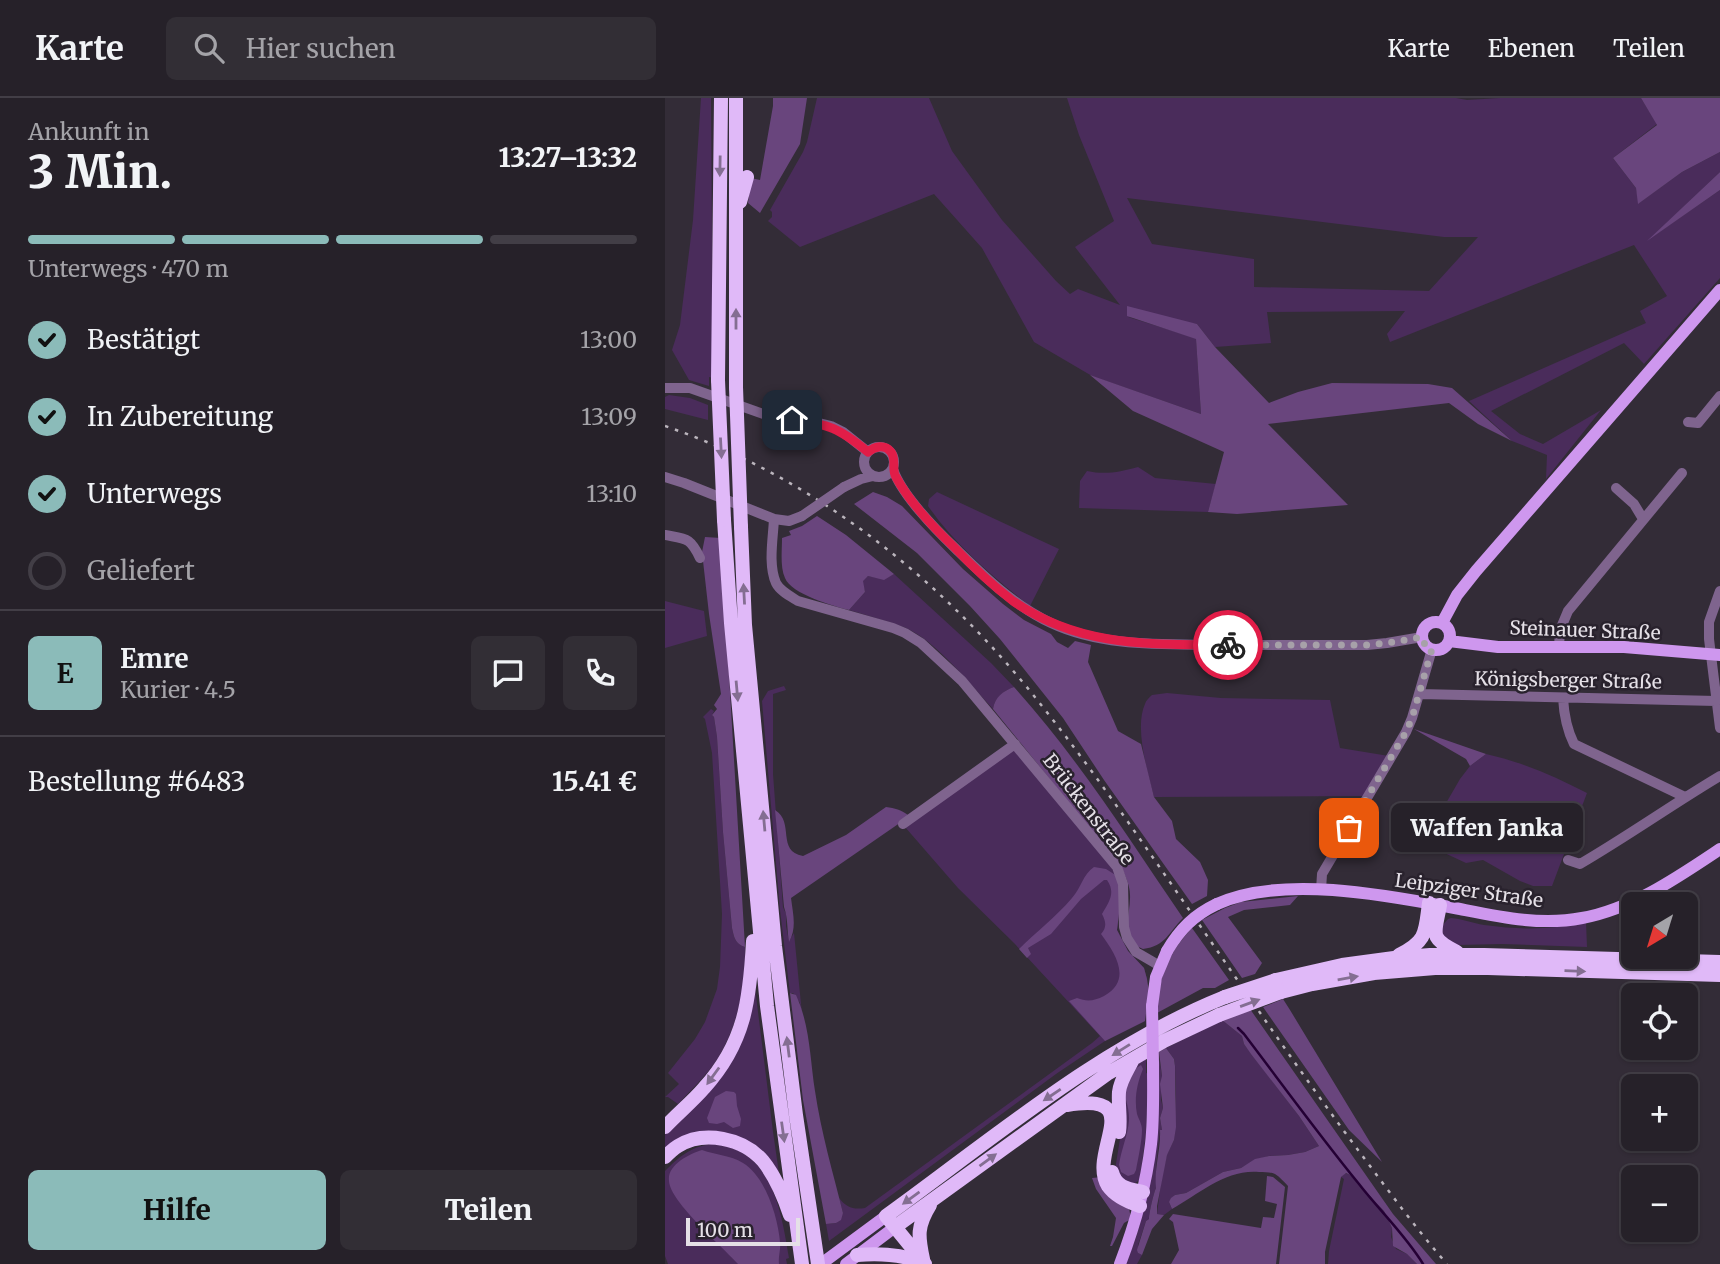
<!DOCTYPE html>
<html lang="de">
<head>
<meta charset="utf-8">
<style>
  :root { --surface:#262129; --page:#322e35; --text:#f1f3f6; --muted:#a4a3a8; --line:#423e46; --accent:#8bbbb9 }
  body { margin:0; font-family:Merriweather,serif; background:var(--page); color:var(--text); height:100vh; display:flex; flex-direction:column; font-size:26px; white-space:nowrap }
  * { box-sizing:border-box; margin:0 }
  p { font-size:23px; color:var(--muted) }
  .icon { flex:none; width:38px; height:38px; fill:none; stroke:currentColor; stroke-width:2; stroke-linecap:round; stroke-linejoin:round }
  .map { position:relative; flex:1; overflow:hidden }
  .sheet { display:flex; flex-direction:column; background:var(--surface); width:665px }
  .sheet>* { flex:none }
  .needle { width:46px; rotate:218deg }
  .buttons { position:absolute; left:956px; top:794px; display:grid; gap:14px }
  .buttons a { display:grid; place-items:center; width:77px; height:77px; border-radius:10px; background:var(--surface); box-shadow:0 2px 5px #0004,0 0 0 2px var(--line); font-size:35px }
  .scale { position:absolute; left:21px; bottom:18px; width:114px; box-sizing:border-box; padding-left:7px; border:4px solid #e5e0e7; border-top:0; font-size:19px; line-height:24px; white-space:nowrap; color:#e5e0e7; -webkit-text-stroke:5px #29222d; paint-order:stroke }
  .pin { position:absolute; display:grid; place-items:center; width:60px; height:60px; color:#fff; margin:-30px; border-radius:14px; box-shadow:0 4px 10px #0006 }
  .courier { position:absolute; display:grid; place-items:center; width:70px; height:70px; margin:-35px; border:5px solid #e11d48; border-radius:50%; background:#fff; color:#222; box-shadow:0 2px 9px #0007 }
  .bubble { position:absolute; height:49px; border-radius:10px; background:var(--surface); box-shadow:0 2px 5px #0004,0 0 0 2px var(--line); font-size:23px; font-weight:800; line-height:49px; text-align:center }
  .headline em { font-style:normal; font-weight:800 }
  .headline div { display:flex; flex-direction:column-reverse }
  .headline { display:flex; align-items:center; justify-content:space-between; height:119px; padding:0 28px }
  h1 { font-size:46px; font-weight:800; line-height:52px }
  .bar { display:grid; grid-template-columns:repeat(4,1fr); gap:10px 7px; align-content:center; height:84px; padding:0 28px }
  .bar i { height:9px; border-radius:5px; background:var(--line) }
  .bar .selected { background:var(--accent) }
  .bar p { grid-column:span 4 }
  .line { display:flex; align-items:center; gap:18px; padding:0 28px; border-top:2px solid var(--line) }
  .line div { flex:1 }
  .round { display:grid; place-items:center; flex:none; width:74px; height:74px; border-radius:10px; background:var(--page) }
  ol { padding:0 28px; list-style:none }
  li { display:flex; align-items:center; gap:21px; height:77px }
  li p { margin-inline-start:auto }
  li .icon { padding:7px; border-radius:50%; background:var(--accent); color:#111; stroke-width:4 }
  li:last-child { color:var(--muted) }
  li i { width:38px; height:38px; border:4px solid var(--line); border-radius:50% }
  .primary-button { display:flex; gap:14px; margin-top:auto; padding:14px 28px }
  .primary-button a { flex:1; height:80px; border-radius:10px; background:var(--accent); color:#111; font-size:28px; font-weight:800; line-height:80px; text-align:center }
  .primary-button a+a { background:var(--page); color:var(--text) }
  header { display:flex; align-items:center; gap:42px; box-sizing:border-box; height:98px; padding:0 35px; background:var(--surface); border-bottom:2px solid var(--line) }
  header strong { font-size:33px }
  nav { display:flex; gap:38px; margin-inline-start:auto; font-size:24px }
  .search { width:490px; height:63px; background:var(--page); display:flex; align-items:center; gap:18px; box-sizing:border-box; padding:0 24px; border-radius:10px; color:var(--muted); font-size:26px }
  main { display:flex; flex:1; min-height:0 }
  .map>svg:first-child { display:block }
</style>
</head>
<body>
<header>
<strong>Karte</strong>
<div class="search"><svg class="icon" aria-label="search" viewBox="0 0 24 24"><circle cx="10" cy="10" r="6"/><path d="M15 15l6 6"/></svg>Hier suchen</div>
<nav><a>Karte</a><a>Ebenen</a><a>Teilen</a></nav>
</header>
<main>
<section class="sheet">
<div class="headline"><div><h1>3 Min.</h1><p>Ankunft in</p></div><em>13:27–13:32</em></div>
<div class="bar"><i class="selected"></i><i class="selected"></i><i class="selected"></i><i></i><p>Unterwegs · 470 m</p></div>
<ol>
<li><svg class="icon" aria-label="check" viewBox="0 0 24 24"><path d="M5 12l5 5 9-10"/></svg>Bestätigt<p>13:00</p></li>
<li><svg class="icon" aria-label="check" viewBox="0 0 24 24"><path d="M5 12l5 5 9-10"/></svg>In Zubereitung<p>13:09</p></li>
<li><svg class="icon" aria-label="check" viewBox="0 0 24 24"><path d="M5 12l5 5 9-10"/></svg>Unterwegs<p>13:10</p></li>
<li><i></i>Geliefert</li>
</ol>
<div class="line" style="height:126px"><b class="round" style="background:var(--accent);color:#111">E</b><div><b>Emre</b><p>Kurier · 4.5</p></div><a class="round"><svg class="icon" aria-label="chat" viewBox="0 0 24 24"><path d="M4 5h16v11H9l-5 4z"/></svg></a><a class="round"><svg class="icon" aria-label="phone" viewBox="0 0 24 24"><path d="M5 4h4l2 5-3 2q2 4 5 5l2-3 5 2v4C11 20 4 13 5 4z"/></svg></a></div>
<div class="line" style="height:91px"><div>Bestellung #6483</div><b>15.41 €</b></div>
<div class="primary-button"><a>Hilfe</a><a>Teilen</a></div>
</section>
<div class="map">
<svg width="1055" height="1166" viewBox="0 0 1055 1166">
  <rect width="100%" height="100%" fill="#332c37"/>
  <path fill="#4a2c5b" fill-rule="evenodd" d="M36,0H46L48,280L44,279V288L24,282L7,252L15,227L28,122Z
    M152,0H264L287,53L337,122L391,183L405,196L413,191L455,207L410,149L449,123L414,37L402,0H791L802,2L835,0H976L992,26L948,60L971,90L974,105L1017,74L1055,54V74L987,139L1055,92V180L979,266L959,245L826,313L855,336L878,346L936,312L881,381L882,357L847,343L804,303L981,225L975,213L1002,198L969,147L725,244L722,236L740,213L602,214L606,245L550,249L532,226L463,219L531,240L536,316L427,278L369,244L317,150L269,96L135,149L103,123L107,119V114L105,112L138,54L142,44ZM462,100L779,139H813L764,193L589,189V161L487,146Z
    M4,297L25,300L43,307V322L0,311V299Z
    M473,369L490,380L551,386L543,414L414,410L415,383L422,373C440,377 455,374 473,369Z
    M272,394L394,451L365,508C328,479 290,447 263,408L264,401Z
    M229,476L326,565L349,589C338,593 330,600 328,611C305,586 272,544 241,530C223,523 203,518 184,512L200,494L197,483L203,478L219,481Z
    M0,503L39,513L42,538L0,550Z
    M119,588L121,592L108,596V676L118,809L121,816V828L124,843L129,835L137,916L135,905L128,895H125L115,812L97,603L103,593Z
    M502,595L556,600L665,602L675,650L724,658L700,698L489,699C483,675 469,630 480,606C481,602 484,600 487,597Z
    M46,611L49,613L47,617L49,619L52,639L58,734L67,830C69,839 70,846 80,849C81,888 73,927 53,960C42,977 26,992 13,1006L3,999H0L14,986L3,975L30,941L40,924L52,891L55,869L57,816L47,655L40,621L38,619Z
    M348,651L441,761L452,778L456,799L452,832L463,853L479,870L482,881L480,923L440,943L391,976L164,1143L161,1126L171,1125L178,1115L174,1100C181,1109 188,1112 200,1110L427,945L435,938L349,845L293,790L240,729Z
    M821,656C857,664 889,678 922,695L887,788H868L855,783L818,762L801,765L758,745L795,681L805,668Z
    M786,820C798,821 808,825 819,827C857,832 884,832 921,824L922,849L837,846L792,847L778,842L776,829L783,821Z
    M89,882L108,1034L116,1089L64,1039L0,1056V1033L57,974Z
    M557,922L577,938L579,946L634,1018L654,1048L640,1054L623,1057L604,1058L590,1062L576,1070L558,1074L521,1095L510,1097L504,1104L507,1111L499,1117L492,1116L497,1077L502,1056L509,1042L511,996L510,968L509,961L501,950Z
    M494,960L497,978L496,1002L498,1010L495,1020L497,1032H495L491,1069V1090C489,1094 484,1115 484,1121L481,1123L473,1147V1155L477,1157L472,1166H461L471,1139L480,1108L493,1012Z
    M481,961V975L484,976L481,1035L475,1082L465,1088L450,1072L458,1022L457,986L475,964Z
    M46,1046C107,1049 116,1112 124,1160L121,1161L122,1166H3L0,1158V1073C14,1059 25,1049 46,1046Z
    M680,1075L685,1077L719,1113L727,1130L726,1139L731,1151L742,1156L752,1166H663L664,1153L679,1081L676,1079Z"/>
  <path fill="#69457d" d="M108,0H142L135,46L95,115L83,105L86,80L95,82L108,8Z
    M976,0H1055V54L1017,74L973,106L971,90L948,60L992,27Z
    M1055,74V92L982,143Z
    M462,208L532,226L550,249L604,305L633,294L667,285L763,286L787,290L847,343L813,326L784,305L603,326L683,407L572,416L543,414L559,354L468,313L425,277L536,316L531,241L462,218Z
    M208,394L222,399L237,408L298,471L338,506L359,522L386,536L392,544L403,550L410,543L426,547L423,564L453,633L476,646L489,699L507,723L511,741L535,764L543,782L542,798L527,806L439,682L398,620L335,541L305,508L252,455L189,406Z
    M152,418L181,437L229,476L219,482L203,478L198,483L200,494L184,512C168,508 126,496 120,480C115,469 117,453 117,440L126,437L124,433L137,428Z
    M40,439L56,440L80,849C70,846 69,839 67,830L58,734L52,639L49,619L47,617L52,611L49,607L56,596L44,516L37,454Z
    M349,589C413,660 464,741 518,820C503,835 501,848 478,851C453,840 466,817 465,797C465,787 460,778 457,770L328,611C330,599 338,593 349,589Z
    M749,631L821,656L805,668L801,661Z
    M221,709C230,710 236,712 243,717L242,720L126,800C128,816 132,830 124,844C122,833 123,820 119,809L110,712C130,724 111,753 138,758L181,737Z
    M429,769L441,771L452,778L456,799L452,832L463,853L479,870L482,881L484,894L480,923L440,943L404,903L412,900C422,904 429,903 439,898C468,882 450,855 436,836C442,829 441,824 437,816C444,804 451,795 442,782H439L416,801L386,836L363,850L366,856L362,860L354,851C371,834 391,819 407,800C416,790 418,776 429,769Z
    M633,798L625,807L579,812L563,819L597,865L590,876L577,880L537,822L560,810L576,804Z
    M527,830L564,882L550,890H538L492,915C494,878 502,857 527,830Z
    M125,895L131,897C145,927 145,961 150,993C156,1034 168,1075 178,1115L176,1122L171,1125L161,1126L138,1002Z
    M618,901L625,912L717,1064L684,1032L598,909Z
    M585,911L728,1116L771,1166H752L742,1156L728,1148L727,1130L719,1113L685,1077L681,1075L676,1079L660,1154V1166H614L623,1088C619,1084 615,1079 610,1076C605,1074 600,1074 594,1074C561,1071 534,1096 507,1111L504,1104L506,1100L510,1097L521,1095L558,1074L576,1070L590,1061L604,1058L623,1057L640,1054L654,1048L634,1018L586,956L579,946L577,938L557,922Z
    M501,950L509,961L510,968L511,1029L509,1042L502,1057L492,1108V1116L499,1117L487,1131L477,1157L473,1155L472,1152L481,1123L484,1121C484,1115 489,1094 491,1090C489,1070 496,1051 495,1032H497L495,1020L498,1010L495,986L497,978L494,954Z
    M476,967L478,971C472,985 469,1001 472,1016C474,1022 477,1026 477,1032C477,1043 473,1061 471,1072L469,1076L463,1078L456,1074L454,1067C456,1052 463,1037 464,1022C465,998 446,985 476,967Z
    M61,993L69,994L71,996L72,1008L76,1021L75,1028L68,1030L59,1024L52,1026L44,1025L42,1020L50,999Z
    M37,1052C51,1057 65,1057 78,1065C101,1079 113,1120 115,1144C116,1151 113,1159 114,1166H73C58,1149 5,1104 4,1083C2,1067 24,1056 37,1052Z
    M602,1078L608,1079L620,1089L611,1166H506L514,1152L508,1124L504,1121L508,1116L596,1130L598,1119L609,1120L612,1106L600,1103Z
    M437,1079L464,1110L466,1121L459,1125L447,1148H445L448,1139L451,1120L431,1091L427,1080Z"/>
  <g fill="none" stroke-linecap="round" stroke-linejoin="round">
    <path stroke="#240034" stroke-width="2.5" d="M573,930L579,936C617,986 654,1037 694,1086C714,1112 742,1139 758,1166"/>
    <path stroke="#7f648e" stroke-width="10" d="M0,290H25L101,317L150,324L166,328L178,334L203,354
      M1023,324L1033,325L1055,298
      M199 364a15 15 0 1 1 30 0a15 15 0 1 1-30 0Z
      M228,371C236,396 271,432 290,450C319,478 348,507 386,525C437,549 497,546 553,547C603,547 652,547 702,547L722,545L757,539
      M0,379L19,385L109,421L124,423L137,418
      M179,389L196,381L208,378
      M951,390L969,406L978,421
      M109,421C108,441 103,467 111,485C115,493 125,498 133,503L228,530L240,535L256,545L297,583L452,769L458,786L459,829L462,840L471,854L495,868
      M0,437C21,441 25,439 35,460
      M1055,493L1044,524V541L1055,630
      M894,549L895,532L903,513L1017,375
      M755,596L1051,603
      M898,600C899,617 902,632 909,646L1020,699
      M238,726L350,646
      M903,762L915,766C963,738 1008,706 1055,678
      M656,792L657,776L741,634L747,620L767,551"/>
    <path stroke="#ce97ee" stroke-width="12" d="M757 538a14 14 0 1 1 28 0a14 14 0 1 1-28 0Z
      M777,525L792,497L811,473L1055,192
      M784,543L833,549H959L1055,557
      M552,806C617,776 726,798 795,811C835,819 876,828 917,820C967,811 1013,779 1055,751
      M487,908L491,879L502,853
      M156,1166L221,1118
      M181,1166L230,1129
      M455,1166C470,1127 481,1088 486,1046C489,1020 488,992 488,965"/>
    <path stroke="#e0b9f8" stroke-width="14" d="M71,0V289
      M75,104L82,79
      M53,282L56,0
      M59,422L66,525L102,908L137,1166
      M76,429L80,527L110,848L131,1017L153,1166
      M775,807C770,836 763,840 792,854
      M734,857C762,843 760,835 764,805
      M611,882L677,867L729,860L765,857H819L1055,864
      M616,894L647,886L709,875L770,870H823L1055,877
      M402,1007C485,994 422,1054 443,1088C450,1098 463,1104 475,1108
      M0,1029C12,1016 27,1004 39,990C80,945 85,901 88,843
      M454,1034C456,1021 453,1008 454,994C455,983 462,973 467,963
      M0,1059C4,1055 8,1051 13,1048C39,1032 78,1040 98,1063C110,1078 119,1099 125,1117
      M447,1074C451,1090 464,1091 478,1094
      M230,1129L442,976L499,943L554,917
      M192,1157C215,1155 235,1156 256,1164
      M258,1161C253,1138 252,1128 265,1107
      M260,1166L221,1118C329,1040 435,949 560,899"/>
    <path stroke="#bbb5bd" stroke-width="2.5" stroke-dasharray="3.5 7" stroke-linecap="butt" d="M0,328C145,378 269,475 365,593C413,652 457,715 500,777C566,872 630,968 699,1060C726,1096 752,1132 782,1166"/>
    <path stroke="#7f648e" stroke-width="10" d="M137,418L179,389"/>
    <path stroke="#ce97ee" stroke-width="12" d="M502,853C515,831 529,817 552,806
      M487,908L488,965"/>
    <path stroke="#e0b9f8" stroke-width="14" d="M53,282L59,422
      M71,289L76,429
      M560,899L611,882
      M554,917L616,894"/>
  </g>
  <defs><path id="oneway-solid" d="M-6-.8H1V-3.2L6.5 0L1 3.2V.8H-6Z" transform="scale(1.75)"/></defs>
  <g fill="#846e92">
    <use href="#oneway-solid" transform="translate(55 68) rotate(91)"/>
    <use href="#oneway-solid" transform="translate(71 221) rotate(-90)"/>
    <use href="#oneway-solid" transform="translate(56 350) rotate(87)"/>
    <use href="#oneway-solid" transform="translate(79 496) rotate(-93)"/>
    <use href="#oneway-solid" transform="translate(72 593) rotate(85)"/>
    <use href="#oneway-solid" transform="translate(99 723) rotate(-95)"/>
    <use href="#oneway-solid" transform="translate(910 873) rotate(2)"/>
    <use href="#oneway-solid" transform="translate(683 880) rotate(-10)"/>
    <use href="#oneway-solid" transform="translate(585 905) rotate(-20)"/>
    <use href="#oneway-solid" transform="translate(123 949) rotate(-97)"/>
    <use href="#oneway-solid" transform="translate(456 952) rotate(148)"/>
    <use href="#oneway-solid" transform="translate(48 978) rotate(126)"/>
    <use href="#oneway-solid" transform="translate(387 997) rotate(146)"/>
    <use href="#oneway-solid" transform="translate(118 1034) rotate(82)"/>
    <use href="#oneway-solid" transform="translate(323 1062) rotate(-36)"/>
    <use href="#oneway-solid" transform="translate(246 1100) rotate(144)"/>
  </g>
  <g fill="none" stroke-linecap="round" stroke-linejoin="round">
    <path stroke="#a7a1a9" stroke-width="7" stroke-dasharray="0 12.6" d="M563,547H702L723,545L757,539L760,547L767,551L747,620L741,634L684,730"/>
    <path stroke="#e11d48" stroke-width="9" d="M127,322C164,326 174,330 203,354C210,348 220,346 226,354C232,362 226,371 231,379C245,405 268,429 289,449C307,468 327,487 348,503C415,550 486,546 563,547"/>
  </g>
  <g text-anchor="middle" stroke-width="5" stroke-linejoin="round" paint-order="stroke">
    <g font-size="19" fill="#e5e0e7" stroke="#29222d">
      <text transform="translate(920 532) rotate(2)" y="7">Steinauer Straße</text>
      <text transform="translate(903 582) rotate(1)" y="7">Königsberger Straße</text>
      <text transform="translate(424 711) rotate(52)" y="7">Brückenstraße</text>
      <text transform="translate(804 792) rotate(8)" y="7">Leipziger Straße</text>
    </g>
  </g>
</svg>
<div class="buttons">
<a><svg class="needle" viewBox="-14 -14 28 28"><path d="M0-13l5 13h-10z" fill="#e53935"/><path d="M0 13l5-13h-10z" fill="#a4a3a8"/></svg></a>
<a><svg class="icon" aria-label="locate" viewBox="0 0 24 24"><circle cx="12" cy="12" r="6"/><path d="M12 2v4M12 18v4M2 12h4M18 12h4"/></svg></a>
<a>+</a>
<a>−</a>
</div>
<div class="scale">100 m</div>
<div class="pin" style="left:684px;top:730px;background:#ea580c"><svg class="icon" aria-label="bag" viewBox="0 0 24 24"><path d="M5 8h14l-1 12H6zM9 8a3 3 0 0 1 6 0"/></svg></div>
<div class="pin" style="left:127px;top:322px;background:#1f2937"><svg class="icon" aria-label="home" viewBox="0 0 24 24"><path d="M3 11l9-7 9 7M6 9v11h12V9"/></svg></div>
<div class="courier" style="left:563px;top:547px"><svg class="icon" aria-label="bike" viewBox="0 0 24 24"><circle cx="6" cy="16" r="4"/><circle cx="18" cy="16" r="4"/><path d="M6 16l4-8h5l3 8M10 8l3 8H6M13 5h3"/></svg></div>
<div class="bubble" style="left:726px;top:705px;width:192px">Waffen Janka</div>
</div>
</main>
</body>
</html>
